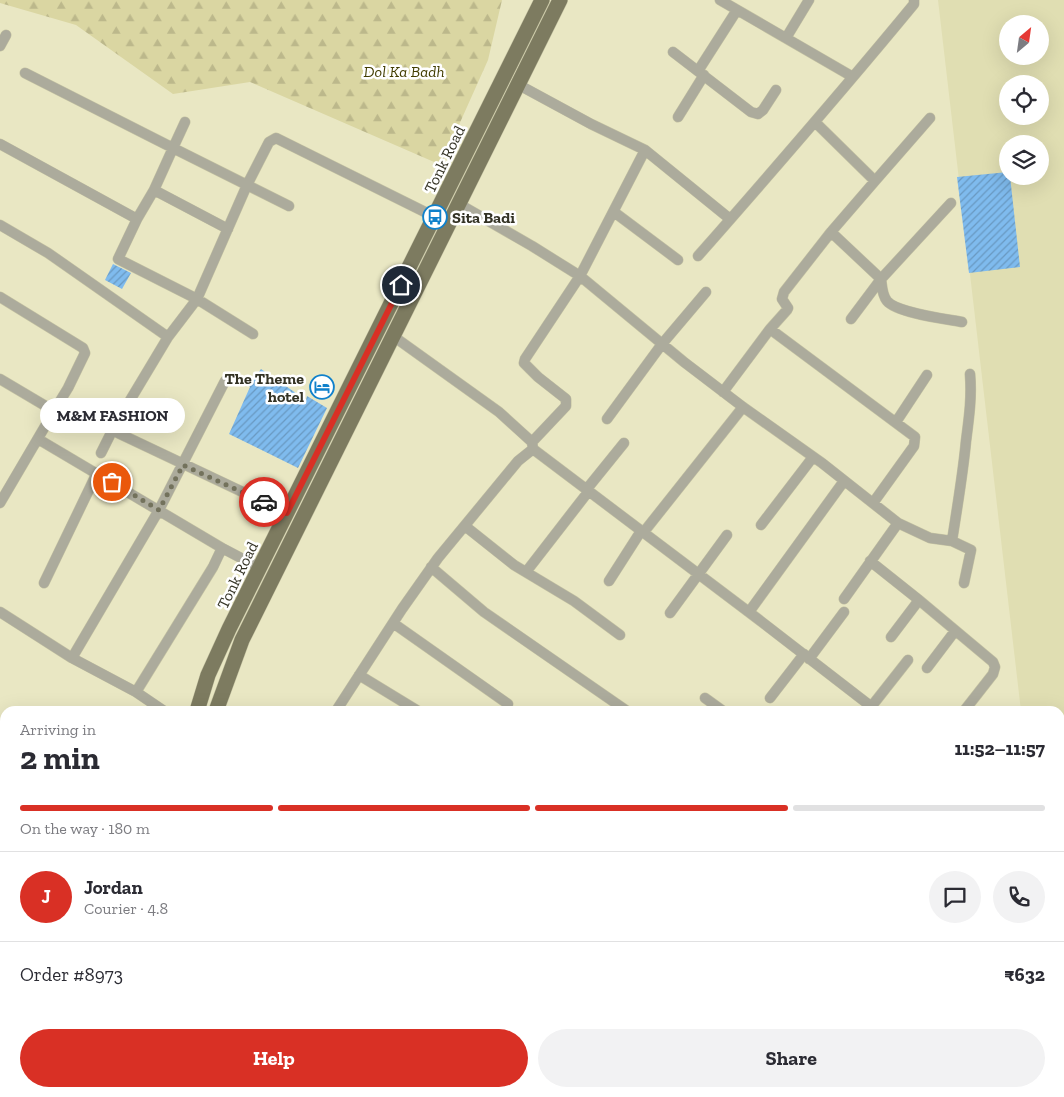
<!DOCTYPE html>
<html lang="en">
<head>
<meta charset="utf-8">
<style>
  :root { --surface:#fff; --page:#f2f2f3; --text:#2b2b33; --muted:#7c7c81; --line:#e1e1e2; --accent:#d93025 }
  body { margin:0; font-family:"Zilla Slab",serif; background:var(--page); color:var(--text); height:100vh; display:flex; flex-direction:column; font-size:19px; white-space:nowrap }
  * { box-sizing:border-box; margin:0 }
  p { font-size:16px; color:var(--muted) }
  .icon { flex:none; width:28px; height:28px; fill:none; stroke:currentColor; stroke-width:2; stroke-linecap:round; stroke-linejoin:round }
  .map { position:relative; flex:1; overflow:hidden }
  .sheet { position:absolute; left:0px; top:706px; width:1065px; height:391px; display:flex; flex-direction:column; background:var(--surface); border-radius:15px 15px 0 0; box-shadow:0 5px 20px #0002 }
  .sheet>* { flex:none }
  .needle { width:32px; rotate:29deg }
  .fabs { position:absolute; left:999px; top:15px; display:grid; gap:10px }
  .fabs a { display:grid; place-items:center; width:50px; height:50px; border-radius:50%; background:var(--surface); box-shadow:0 5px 20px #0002; font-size:25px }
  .pin { position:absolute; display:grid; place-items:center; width:42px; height:42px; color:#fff; margin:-21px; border:2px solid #fff; border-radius:50%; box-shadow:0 1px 5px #0007 }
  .courier { position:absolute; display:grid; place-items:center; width:50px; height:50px; margin:-25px; border:4px solid #d93025; border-radius:50%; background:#fff; color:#222; box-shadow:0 1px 6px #0007 }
  .bubble { position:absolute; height:35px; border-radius:18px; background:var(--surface); box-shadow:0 5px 20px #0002; font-size:16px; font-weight:800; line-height:35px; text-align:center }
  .summary em { font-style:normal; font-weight:800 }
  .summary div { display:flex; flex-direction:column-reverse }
  .summary { display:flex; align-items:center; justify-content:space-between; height:85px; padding:0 20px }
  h1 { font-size:32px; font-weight:800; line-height:38px }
  .bar { display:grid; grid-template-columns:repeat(4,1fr); gap:8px 5px; align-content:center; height:60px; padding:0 20px }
  .bar i { height:6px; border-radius:4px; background:var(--line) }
  .bar .selected { background:var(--accent) }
  .bar p { grid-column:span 4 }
  .line { display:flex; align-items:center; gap:12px; padding:0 20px; border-top:1px solid var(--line) }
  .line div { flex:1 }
  .round { display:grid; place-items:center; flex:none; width:52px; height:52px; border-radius:26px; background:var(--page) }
  .action { display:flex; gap:10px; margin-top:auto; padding:10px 20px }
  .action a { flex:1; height:58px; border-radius:30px; background:var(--accent); color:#fff; font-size:20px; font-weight:800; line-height:58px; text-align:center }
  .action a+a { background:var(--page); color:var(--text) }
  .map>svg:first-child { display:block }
</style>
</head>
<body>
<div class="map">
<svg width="1064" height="1097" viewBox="0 0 1064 1097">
  <defs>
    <pattern id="forest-firs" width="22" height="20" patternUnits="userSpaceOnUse" patternTransform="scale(1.25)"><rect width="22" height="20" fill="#dad6a2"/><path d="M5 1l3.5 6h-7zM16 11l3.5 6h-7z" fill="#bcb88b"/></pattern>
    <pattern id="building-hatch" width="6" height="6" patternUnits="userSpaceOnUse" patternTransform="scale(1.25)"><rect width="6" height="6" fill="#7fbbee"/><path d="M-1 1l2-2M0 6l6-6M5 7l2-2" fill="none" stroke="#6999c1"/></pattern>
  </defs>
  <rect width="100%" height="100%" fill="#e9e7c3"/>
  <path fill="#e0deb2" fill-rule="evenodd" d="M938,0H1064V1097H748L753,1092H1060V711H1021ZM1008,24H1040V56H1008ZM1008,84H1040V116H1008ZM1008,144H1040V176H1008Z
    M125,1092L198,1093L207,1097H124Z"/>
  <path fill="url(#forest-firs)" d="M0,0H502L488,60L441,165L250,82L173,94L76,25L0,3Z"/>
  <path fill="url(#building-hatch)" d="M1008,172V176H1010L1020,267L969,273L957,177Z
    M113,264L131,273L122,289L105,280Z
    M261,369L306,400L307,396L327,408L298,468L229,434L250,387L249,386Z"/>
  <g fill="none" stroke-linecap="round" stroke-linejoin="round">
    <g stroke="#c5c3a3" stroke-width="11">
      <path id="minor" d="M720,0L853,77
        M786,38L809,0
        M0,46L6,35
        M673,52L751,112L758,114L763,110L776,90
        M698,71L737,10
        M519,85L591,124L645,150L730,219
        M678,117L704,75
        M185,122L173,148L289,206
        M815,122L875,181L930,118
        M0,144L137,219L154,190L173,148L25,73
        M154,190L228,229
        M459,204L532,246L580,276L645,150
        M614,212L678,260
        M0,225L48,253L168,337L197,299L118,259L137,219
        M831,232L881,279L951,203
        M698,256C771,173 844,89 914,4V0
        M881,279C882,286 882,295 887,301C897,313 946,319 962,322
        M0,297L83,348L85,353L68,388L54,411L0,379
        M851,319L881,279
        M770,329L787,310L788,308L782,299L784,292L831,232L875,181
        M253,334L197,299L247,185L269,142L276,138L439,219
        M393,336L499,412L532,442L533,449L758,619L877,711
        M168,337L114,427L118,433L287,513
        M723,392L770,329L915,437L914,446L873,503
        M607,419L662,344L706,292
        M896,422L927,375
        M38,439L222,548L260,568
        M532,442L566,406V399L538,377L524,363L525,359L580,276L684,362L743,407L822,463L898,523L930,538L952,541C957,508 963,474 966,441C969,418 972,397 970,374
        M101,453L114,427
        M586,490L624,443
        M0,503L54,411
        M761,525L813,457
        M465,526L514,565L574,601L620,635
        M643,533L743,407
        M952,541L971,550L964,583
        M870,561L919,600L891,637
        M431,567L484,612L627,711
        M526,572L588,492
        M609,581L641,531
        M44,583L97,473
        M844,599L898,523
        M919,600L993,662L995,667L993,674L964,711
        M0,612L72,658L136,692L164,711
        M749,612L844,481
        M670,613L727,535
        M393,623L508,704
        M72,658L159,510L225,381
        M809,659L844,612
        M927,668L955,631
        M359,675L418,711
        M136,692L213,567L222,548
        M705,698L723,711
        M770,698L804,654
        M871,707L908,660
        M336,711L402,609L438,558L518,461L533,449
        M0,854L5,858
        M305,1092L312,1097
        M400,1092L408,1097
        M543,1092L551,1097
        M718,1092L725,1097
        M348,1097L351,1092
        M511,1097L513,1092
        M582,1097L585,1092"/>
    </g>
    <g stroke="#c5c3a3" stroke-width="16">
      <path id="primary" d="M197,711L208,675L229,629L542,0
        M216,711L242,640L560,0
        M85,1097L86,1092
        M99,1097L101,1092"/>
    </g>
    <use href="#minor" stroke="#acab9c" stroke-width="10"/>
    <use href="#primary" stroke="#7d7b60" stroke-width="15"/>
  </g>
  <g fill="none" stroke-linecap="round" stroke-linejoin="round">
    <path stroke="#73725c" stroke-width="5" stroke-dasharray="0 9" d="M112,482L159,510L183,465L264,502"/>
    <path stroke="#d93025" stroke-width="6" d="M264,502L287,513L401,285"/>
  </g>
  <defs>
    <g id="bus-ring" transform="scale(1.25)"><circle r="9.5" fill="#fff" stroke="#1081cb" stroke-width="1.5"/><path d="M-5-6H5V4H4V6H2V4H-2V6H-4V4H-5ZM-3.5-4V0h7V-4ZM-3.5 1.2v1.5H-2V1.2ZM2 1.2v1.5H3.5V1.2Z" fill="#1081cb"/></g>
    <g id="hotel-ring" transform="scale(1.25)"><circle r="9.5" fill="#fff" stroke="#1081cb" stroke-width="1.5"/><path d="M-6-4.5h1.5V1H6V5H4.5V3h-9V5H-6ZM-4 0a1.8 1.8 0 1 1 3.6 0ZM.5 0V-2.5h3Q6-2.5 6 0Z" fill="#1081cb"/></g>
  </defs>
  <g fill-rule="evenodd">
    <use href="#bus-ring" x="435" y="217"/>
    <use href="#hotel-ring" x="322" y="387"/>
  </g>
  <g text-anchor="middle" stroke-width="5" stroke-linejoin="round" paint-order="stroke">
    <g font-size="16" font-style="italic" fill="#423d00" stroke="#fff">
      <text x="404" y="77">Dol Ka Badh</text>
    </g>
    <g font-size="16" fill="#343325" stroke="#fff">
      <text transform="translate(444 159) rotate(-64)" y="6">Tonk Road</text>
      <text transform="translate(237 575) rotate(-64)" y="6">Tonk Road</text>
    </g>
    <g font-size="16" font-weight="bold" fill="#343325" stroke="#fff" text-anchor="start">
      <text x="452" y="223">Sita Badi</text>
      <text x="304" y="384" text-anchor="end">The Theme<tspan x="304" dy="18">hotel</tspan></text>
    </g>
  </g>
</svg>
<div class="fabs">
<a><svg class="needle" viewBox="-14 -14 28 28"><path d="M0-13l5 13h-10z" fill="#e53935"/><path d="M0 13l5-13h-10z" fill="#7c7c81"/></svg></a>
<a><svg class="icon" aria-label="locate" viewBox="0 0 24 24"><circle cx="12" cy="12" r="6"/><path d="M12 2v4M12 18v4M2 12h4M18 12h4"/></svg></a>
<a><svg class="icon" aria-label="layers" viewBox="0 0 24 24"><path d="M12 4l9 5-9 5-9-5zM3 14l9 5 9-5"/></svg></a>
</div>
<div class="pin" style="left:112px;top:482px;background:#ea580c"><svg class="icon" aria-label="bag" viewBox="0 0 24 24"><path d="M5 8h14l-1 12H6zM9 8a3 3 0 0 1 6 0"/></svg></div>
<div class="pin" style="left:401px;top:285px;background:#1f2937"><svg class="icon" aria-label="home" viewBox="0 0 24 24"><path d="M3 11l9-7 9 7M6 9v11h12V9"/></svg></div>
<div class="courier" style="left:264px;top:502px"><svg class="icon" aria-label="car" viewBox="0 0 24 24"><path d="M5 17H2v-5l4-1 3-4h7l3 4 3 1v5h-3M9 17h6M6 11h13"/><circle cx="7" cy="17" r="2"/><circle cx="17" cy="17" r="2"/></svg></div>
<div class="bubble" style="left:40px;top:398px;width:145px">M&amp;M FASHION</div>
<section class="sheet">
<div class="summary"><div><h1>2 min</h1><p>Arriving in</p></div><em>11:52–11:57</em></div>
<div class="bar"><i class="selected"></i><i class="selected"></i><i class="selected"></i><i></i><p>On the way · 180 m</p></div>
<div class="line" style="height:90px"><b class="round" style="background:var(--accent);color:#fff">J</b><div><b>Jordan</b><p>Courier · 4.8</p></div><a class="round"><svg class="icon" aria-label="chat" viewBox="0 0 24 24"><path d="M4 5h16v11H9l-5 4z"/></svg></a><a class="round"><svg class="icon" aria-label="phone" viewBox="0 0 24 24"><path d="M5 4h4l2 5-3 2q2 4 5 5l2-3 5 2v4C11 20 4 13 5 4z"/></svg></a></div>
<div class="line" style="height:65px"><div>Order #8973</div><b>₹632</b></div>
<div class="action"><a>Help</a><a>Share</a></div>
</section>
</div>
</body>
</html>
